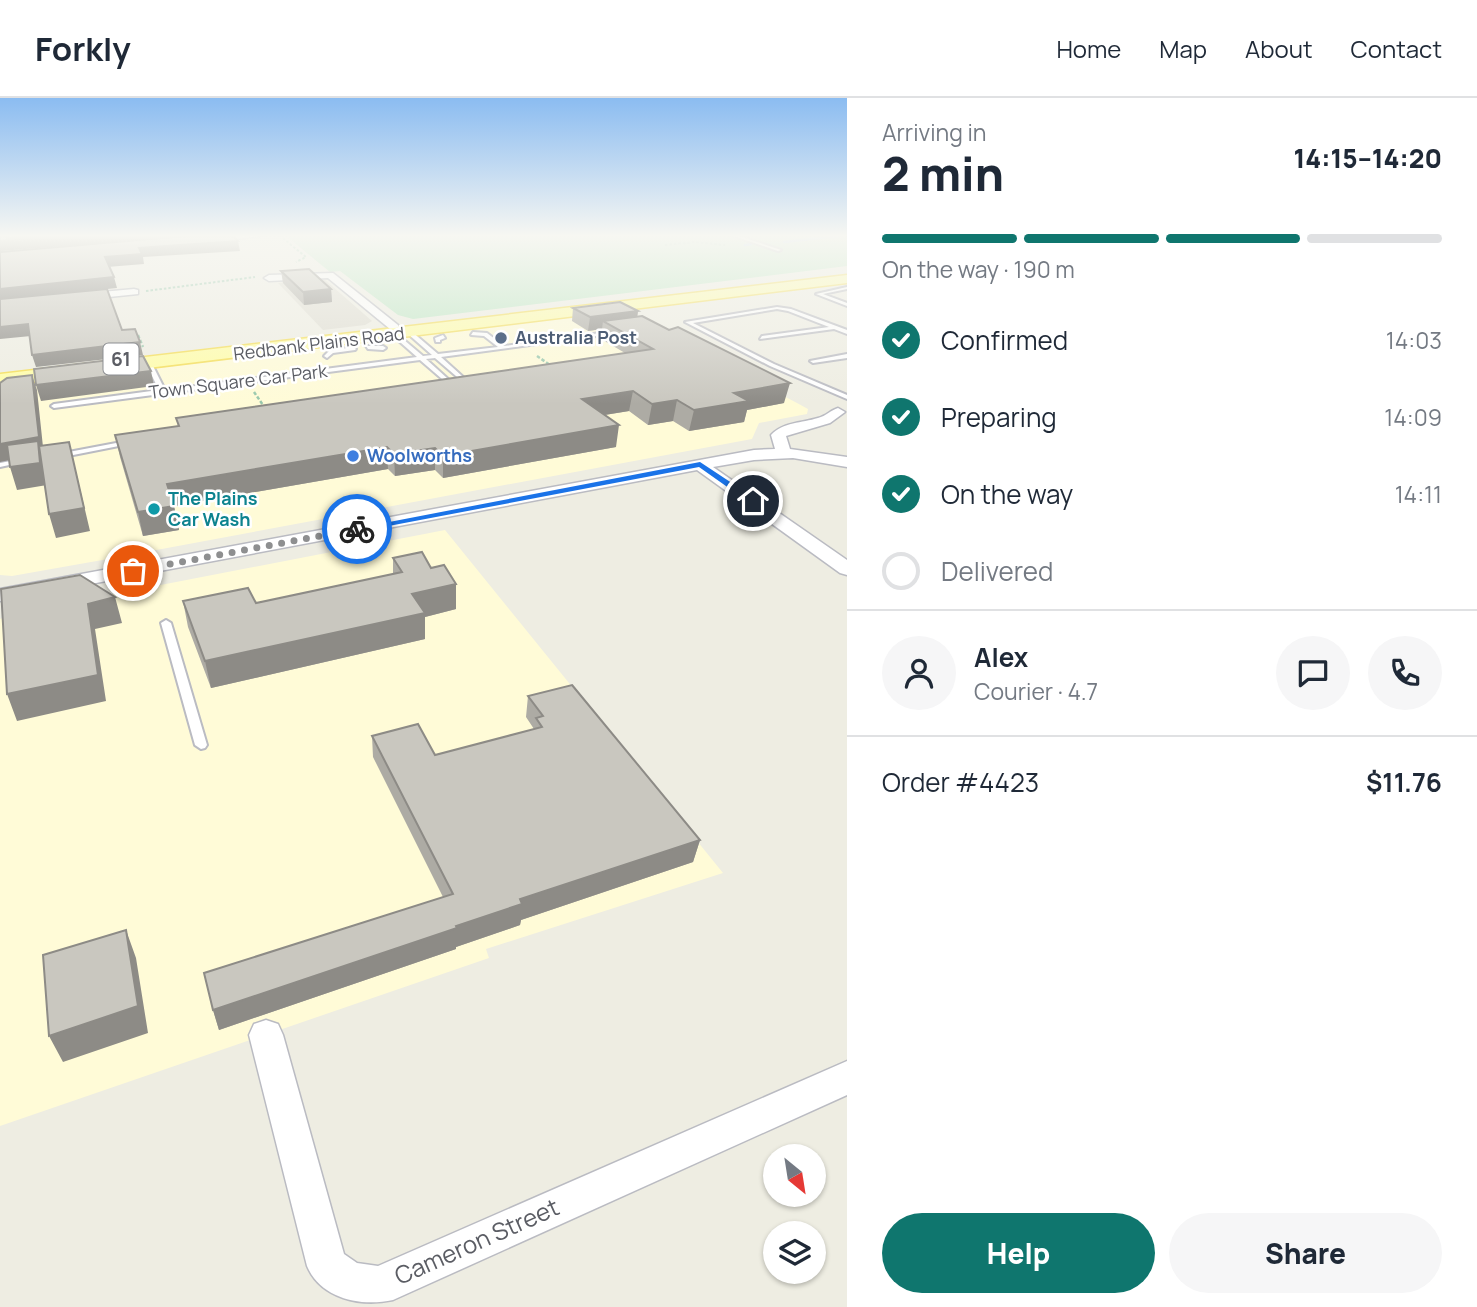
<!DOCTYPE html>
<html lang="en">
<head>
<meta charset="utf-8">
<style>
  :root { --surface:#fff; --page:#f6f6f7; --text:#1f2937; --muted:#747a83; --line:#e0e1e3; --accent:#0f766e }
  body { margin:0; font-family:Manrope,sans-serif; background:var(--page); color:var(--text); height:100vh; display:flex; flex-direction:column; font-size:26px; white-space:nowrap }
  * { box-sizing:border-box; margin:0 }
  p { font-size:23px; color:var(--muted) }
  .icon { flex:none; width:38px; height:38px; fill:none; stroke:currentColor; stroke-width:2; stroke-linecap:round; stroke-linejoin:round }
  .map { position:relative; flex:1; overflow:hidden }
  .sheet { display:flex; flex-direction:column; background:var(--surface); width:630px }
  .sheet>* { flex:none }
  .needle { width:46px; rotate:150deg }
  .fabs { position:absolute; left:763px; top:1046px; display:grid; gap:14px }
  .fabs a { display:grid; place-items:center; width:63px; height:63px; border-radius:50%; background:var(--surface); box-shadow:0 2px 5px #0004; font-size:35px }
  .pin { position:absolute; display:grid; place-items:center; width:60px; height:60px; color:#fff; margin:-30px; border:4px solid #fff; border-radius:50%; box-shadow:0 2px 7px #0007 }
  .courier { position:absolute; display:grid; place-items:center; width:70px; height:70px; margin:-35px; border:5px solid #1a73e8; border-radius:50%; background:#fff; color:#222; box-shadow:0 2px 9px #0007 }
  .head em { font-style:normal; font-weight:800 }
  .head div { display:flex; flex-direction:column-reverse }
  .head { display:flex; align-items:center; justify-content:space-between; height:119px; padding:0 35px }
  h1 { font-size:46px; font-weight:800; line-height:52px }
  .bar { display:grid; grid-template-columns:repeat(4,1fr); gap:10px 7px; align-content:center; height:84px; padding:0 35px }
  .bar i { height:9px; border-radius:5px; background:var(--line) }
  .bar .active { background:var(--accent) }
  .bar p { grid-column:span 4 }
  .line { display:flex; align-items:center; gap:18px; padding:0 35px; border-top:2px solid var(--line) }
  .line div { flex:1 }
  .round { display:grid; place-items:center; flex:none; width:74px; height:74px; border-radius:37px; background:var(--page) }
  ol { padding:0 35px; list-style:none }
  li { display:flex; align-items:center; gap:21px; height:77px }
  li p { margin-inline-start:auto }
  li .icon { padding:7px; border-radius:50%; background:var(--accent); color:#fff; stroke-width:4 }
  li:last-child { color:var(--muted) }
  li i { width:38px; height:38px; border:4px solid var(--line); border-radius:50% }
  .primary-button { display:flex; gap:14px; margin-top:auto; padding:14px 35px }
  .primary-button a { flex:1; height:80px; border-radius:42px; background:var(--accent); color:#fff; font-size:28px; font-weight:800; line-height:80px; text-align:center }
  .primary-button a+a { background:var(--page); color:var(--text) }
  header { display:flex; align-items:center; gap:42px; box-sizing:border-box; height:98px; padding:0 35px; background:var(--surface); border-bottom:2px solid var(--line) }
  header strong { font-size:33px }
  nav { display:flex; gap:38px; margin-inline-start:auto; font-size:24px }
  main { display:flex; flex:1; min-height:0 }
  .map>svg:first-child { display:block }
</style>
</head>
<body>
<header>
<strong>Forkly</strong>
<nav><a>Home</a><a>Map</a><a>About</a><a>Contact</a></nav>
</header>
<main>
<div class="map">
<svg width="847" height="1209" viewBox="0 0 847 1209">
  <rect width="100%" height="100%" fill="#eeede2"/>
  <path fill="#fffbd7" d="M623,213L797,305L808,311L807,316L759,325L752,341L108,461L12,478L0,477V296L10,292L35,285Z
    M445,432L723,775L486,851L489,860L0,1028V521L11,516Z"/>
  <path fill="#dedcd1" d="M319,181L325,182L372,223L365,227L323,232L278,185Z"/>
  <path fill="#bee6c4" d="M285,137H847V168L413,221L398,217L340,173L330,174Z"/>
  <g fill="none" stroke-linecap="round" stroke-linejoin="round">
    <path stroke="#a1c9ff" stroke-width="2.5" d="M784,144L847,137
      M745,147L751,146"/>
    <g stroke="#babbc2" stroke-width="4">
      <path id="service" d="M731,137H736L781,152L778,153Z
        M847,189V191L823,196L847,205V208L816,196Z
        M777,209L791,211L847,232V236L834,231L760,241L762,238L829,229L788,213L777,211L693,225L774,266L847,297V301L770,268L685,224Z
        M394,227L411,233L438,256L498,249L484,238L471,237L473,234L487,235L504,248L615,233L618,235L441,259L472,287L473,288L470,290L435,260L426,261L458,290L459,291L456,293L420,262L54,310L51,308L54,306L159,292L146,266L149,264L152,266L165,292L417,259L392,237L391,229ZM397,232L407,235L432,257L423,258L397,236Z
        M443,237L445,240L440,242V244H436L435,240Z
        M366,248H383L386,250L383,252L368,251Z
        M353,249L356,251L355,252L333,255L327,260L324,258L329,253Z
        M847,256V260L813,265L810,263Z
        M132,342L135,344L134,345L58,360L55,358L58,356Z
        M21,361L23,362V364L0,369V365Z
        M166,522L171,525L207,647L205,650L201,651L195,647L161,525Z"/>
    </g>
    <g stroke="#babbc2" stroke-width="3">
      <path id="minor" d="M238,137H267L205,145L201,142Z
        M333,175L398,227V231H390L328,180L269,183L264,180L269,177Z
        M134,191L138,192V196L80,202L75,199L80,196Z
        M838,310L845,314L830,325L786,338L790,351L847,359V369L793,360L754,362L713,369L847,462V477L840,475L697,372L0,503V491L754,352L775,351L771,337C783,324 802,325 818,320C826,318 831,312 838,310Z
        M266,922L278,926L283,937L344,1156L357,1165L378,1168L847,963V997L393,1202C361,1209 321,1201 307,1168L249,937L254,926Z"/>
    </g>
    <g stroke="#f5de55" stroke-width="3">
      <path id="primary" d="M847,177V185L0,288V276Z"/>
    </g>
    <path stroke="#97c7ab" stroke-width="2" stroke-dasharray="2.5 2" stroke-linecap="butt" d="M275,137H279L306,159L296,164
      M665,147L694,144L725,147
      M146,193L255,179"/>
    <path stroke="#97c7ab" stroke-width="2.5" stroke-dasharray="3.5 2" stroke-linecap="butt" d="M138,237L143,249
      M537,258L553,269
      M254,294L265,310"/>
    <use href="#service" fill="#fff" fill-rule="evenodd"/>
    <use href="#minor" fill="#fff" fill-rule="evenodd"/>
    <use href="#primary" fill="#fffda6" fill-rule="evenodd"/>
  </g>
  <path fill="#adaba4" d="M281,173L331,191L332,204L304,207L283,185Z
    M573,210L638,213L637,219L784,305L747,312L744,324L689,333L673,323L648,327L629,313L605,317L616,349L443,380L435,372L395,378L388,371L174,408L179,432L143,438L120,359L115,337L178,328L176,320L625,255L601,241L602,231L588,233L572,223Z
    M393,460L456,511L425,519V541L211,590L188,529L183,503L256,505L393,476Z
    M528,598L700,742L693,764L521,822L520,827L456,849V851L219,932L213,912L443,799L373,659L372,638L435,657L534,631L526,619Z"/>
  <path fill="#8d8b86" d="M7,137H8L9,143L89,137H210L0,153V143Z
    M238,143L240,153L143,159L144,166L107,169L105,159L139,150Z
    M114,179L117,190L0,202V191Z
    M331,191L332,204L304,207L303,194Z
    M638,213L636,227L603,223L602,231L588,233L590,219Z
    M28,226L31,238L0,241V229Z
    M140,244L143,257L36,269L32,257Z
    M151,273L154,288L41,303L36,287Z
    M32,277L37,292L47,387L17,392L10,369L39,356L0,364V346Z
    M790,285L784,305L747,312L744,324L689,333L694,312L734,295Z
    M633,293L629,313L579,321L582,301Z
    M677,302L673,323L648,327L652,306Z
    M619,327L616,349L443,380V358Z
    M69,344L90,433L56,440L49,416Z
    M387,349L388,371L174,408L179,432L143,438L138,414L167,386Z
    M435,350V372L395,378L394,356Z
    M456,486V511L425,519V541L211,590L205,563L412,496Z
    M115,499L122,525L95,531L106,603L17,623L7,596L88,506Z
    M700,742L693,764L521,822L520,827L456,849V851L219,932L213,912L456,828L520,801Z
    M126,832L136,860L148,935L63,964L49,938Z"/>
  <path fill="#c9c7bf" stroke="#8d8b86" stroke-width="2" d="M0,137H7V140L52,137H89L0,143Z
    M197,137H232L238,143L139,150L142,156L105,159L114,179L0,191V154Z
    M309,171L331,191L303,194L281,173Z
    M107,191L122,232L135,231L140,244L32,257L28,226L0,229V201Z
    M620,204L638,213L590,219L573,210Z
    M642,218L669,232L678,229L790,285L734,295L749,303L694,312L677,302L652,306L633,293L582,301L619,327L443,358L435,350L394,356L387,349L167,386L174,408L138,414L115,337L179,328L176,320L653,251L603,223Z
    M143,258L151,273L36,287L34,271Z
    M32,277L39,339L0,346V285L7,280Z
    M38,343L40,365L10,369L7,347Z
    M69,344L84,410L49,416L39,348Z
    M422,454L431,470L444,467L456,486L412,496L425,515L205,563L183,503L248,490L256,505L402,474L393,460Z
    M80,477L115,499L88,506L98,577L7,596L1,491Z
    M572,587L700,742L520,801L522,806L456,828L457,830L213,912L204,875L453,796L372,638L418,626L435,657L542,629L536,620L543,618L528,598Z
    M126,832L138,908L49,938L43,857Z"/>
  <linearGradient id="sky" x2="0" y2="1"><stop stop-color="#8bbcf1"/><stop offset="0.45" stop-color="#f7f7f2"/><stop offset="1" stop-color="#f7f7f2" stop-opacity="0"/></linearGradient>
  <rect width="847" height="306" fill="url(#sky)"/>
  <path fill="#1a73e8" d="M700,364L756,401V405H750L699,369L357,434L353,431Z"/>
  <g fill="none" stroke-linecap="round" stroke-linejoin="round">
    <path stroke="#8e8f90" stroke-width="7" stroke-dasharray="0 12.6" d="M133,473L357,431"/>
  </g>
  <circle fill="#5c6f8a" stroke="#fff" stroke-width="2.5" cx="501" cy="240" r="7"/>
  <circle fill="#3f7fe0" stroke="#fff" stroke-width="2.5" cx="353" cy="358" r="7"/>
  <circle fill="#0f9aa8" stroke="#fff" stroke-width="2.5" cx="154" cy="411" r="7"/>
  <g text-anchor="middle" stroke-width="5" stroke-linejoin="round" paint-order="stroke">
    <g font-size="18" font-weight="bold" fill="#4e5e75" stroke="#fff" text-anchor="start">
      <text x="515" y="246">Australia Post</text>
    </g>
    <g font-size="18" fill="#5b5d64" stroke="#fff">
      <text transform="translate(319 246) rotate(-7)" y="6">Redbank Plains Road</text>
      <text transform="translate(238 284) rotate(-7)" y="6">Town Square Car Park</text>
    </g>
    <g font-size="18" font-weight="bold" fill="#366cbe" stroke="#fff" text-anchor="start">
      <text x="367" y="364">Woolworths</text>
    </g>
    <g font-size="18" font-weight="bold" fill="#0d838f" stroke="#fff" text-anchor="start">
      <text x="168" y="407">The Plains<tspan x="168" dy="21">Car Wash</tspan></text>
    </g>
    <rect fill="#fff" stroke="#8c8e92" stroke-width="2" x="103.5" y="245.5" width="35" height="31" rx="5"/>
    <g font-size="19" font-weight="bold" fill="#5b5d64">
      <text x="121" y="268">61</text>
    </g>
    <g font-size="24" fill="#5b5d64" stroke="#fff">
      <text transform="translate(477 1144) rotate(-24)" y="8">Cameron Street</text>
    </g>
  </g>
</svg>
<div class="fabs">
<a><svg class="needle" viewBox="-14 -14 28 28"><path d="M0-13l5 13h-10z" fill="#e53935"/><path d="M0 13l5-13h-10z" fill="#747a83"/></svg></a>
<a><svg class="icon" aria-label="layers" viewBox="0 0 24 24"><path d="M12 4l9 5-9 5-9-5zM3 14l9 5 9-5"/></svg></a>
</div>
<div class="pin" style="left:133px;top:473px;background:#ea580c"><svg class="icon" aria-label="bag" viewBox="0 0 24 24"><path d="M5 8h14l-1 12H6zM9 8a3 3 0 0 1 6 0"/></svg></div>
<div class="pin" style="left:753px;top:403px;background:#1f2937"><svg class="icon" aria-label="home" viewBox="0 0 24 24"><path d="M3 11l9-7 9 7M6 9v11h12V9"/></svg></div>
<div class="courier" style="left:357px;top:431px"><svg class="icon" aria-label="bike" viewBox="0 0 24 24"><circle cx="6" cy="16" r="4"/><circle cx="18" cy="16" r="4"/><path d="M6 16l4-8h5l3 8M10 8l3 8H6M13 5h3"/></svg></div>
</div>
<section class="sheet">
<div class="head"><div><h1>2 min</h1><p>Arriving in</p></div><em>14:15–14:20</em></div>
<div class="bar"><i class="active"></i><i class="active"></i><i class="active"></i><i></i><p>On the way · 190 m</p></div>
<ol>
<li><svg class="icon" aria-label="check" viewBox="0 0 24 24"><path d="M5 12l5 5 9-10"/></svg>Confirmed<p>14:03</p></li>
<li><svg class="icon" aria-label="check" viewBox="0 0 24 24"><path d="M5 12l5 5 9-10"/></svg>Preparing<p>14:09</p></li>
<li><svg class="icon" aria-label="check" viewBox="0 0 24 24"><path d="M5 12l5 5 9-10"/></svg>On the way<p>14:11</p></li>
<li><i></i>Delivered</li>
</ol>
<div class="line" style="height:126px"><a class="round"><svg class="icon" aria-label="person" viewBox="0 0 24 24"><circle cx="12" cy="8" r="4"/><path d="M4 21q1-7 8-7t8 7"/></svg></a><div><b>Alex</b><p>Courier · 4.7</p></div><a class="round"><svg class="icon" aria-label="chat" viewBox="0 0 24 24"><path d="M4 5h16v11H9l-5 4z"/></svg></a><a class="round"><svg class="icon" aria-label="phone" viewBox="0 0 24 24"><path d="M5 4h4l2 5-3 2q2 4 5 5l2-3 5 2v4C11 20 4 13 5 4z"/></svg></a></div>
<div class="line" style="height:91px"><div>Order #4423</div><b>$11.76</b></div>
<div class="primary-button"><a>Help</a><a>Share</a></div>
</section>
</main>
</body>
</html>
